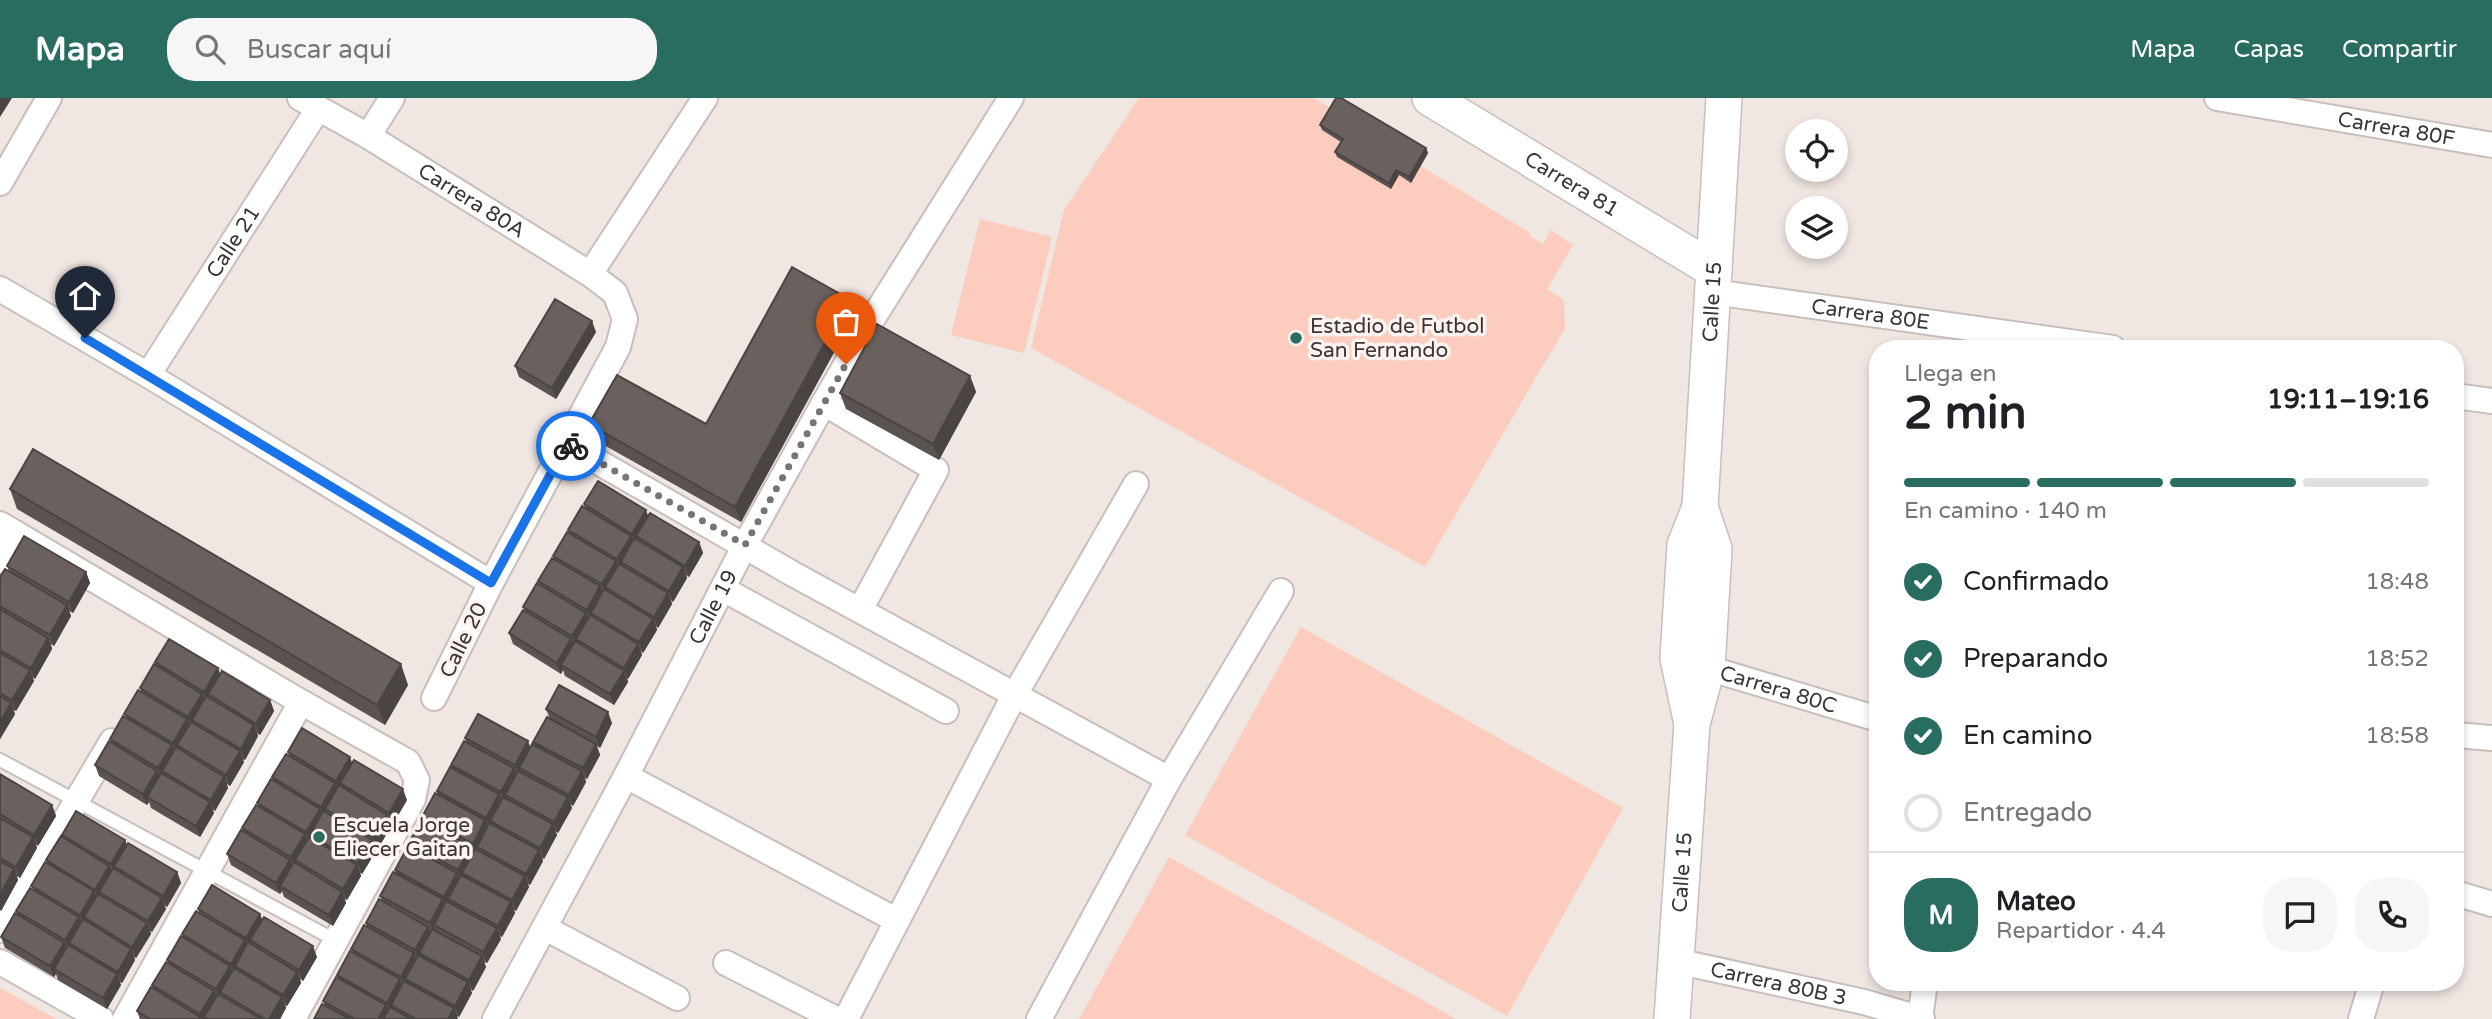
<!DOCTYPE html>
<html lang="es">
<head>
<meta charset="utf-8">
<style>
  :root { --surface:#fff; --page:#f6f6f6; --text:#202124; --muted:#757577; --line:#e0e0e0; --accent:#296d60 }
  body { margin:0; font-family:"Varela Round",sans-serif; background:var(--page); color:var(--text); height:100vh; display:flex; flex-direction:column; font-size:26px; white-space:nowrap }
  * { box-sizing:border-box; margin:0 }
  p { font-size:23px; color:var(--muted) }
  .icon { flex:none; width:38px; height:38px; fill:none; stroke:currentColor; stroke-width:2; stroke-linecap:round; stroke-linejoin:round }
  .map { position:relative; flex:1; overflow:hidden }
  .panel { position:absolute; left:1869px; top:242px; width:595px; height:651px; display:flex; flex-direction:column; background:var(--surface); border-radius:28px; box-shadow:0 4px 10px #0003 }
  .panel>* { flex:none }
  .controls { position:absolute; left:1785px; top:21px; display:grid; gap:14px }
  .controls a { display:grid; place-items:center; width:63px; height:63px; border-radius:50%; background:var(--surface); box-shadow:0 4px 10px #0003; font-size:35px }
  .pin { position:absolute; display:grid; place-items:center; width:60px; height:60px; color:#fff; margin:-72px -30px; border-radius:50% 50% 50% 0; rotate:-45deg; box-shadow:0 0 7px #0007 }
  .pin .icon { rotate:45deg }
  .courier { position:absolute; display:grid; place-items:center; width:70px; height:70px; margin:-35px; border:5px solid #1a73e8; border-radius:50%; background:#fff; color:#222; box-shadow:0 2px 9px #0007 }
  .overview em { font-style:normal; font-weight:700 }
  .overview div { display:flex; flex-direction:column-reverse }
  .overview { display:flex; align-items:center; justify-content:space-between; height:119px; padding:0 35px }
  h1 { font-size:46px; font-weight:700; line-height:52px }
  .bar { display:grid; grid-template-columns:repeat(4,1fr); gap:10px 7px; align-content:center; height:84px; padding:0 35px }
  .bar i { height:9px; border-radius:5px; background:var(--line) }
  .bar .active { background:var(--accent) }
  .bar p { grid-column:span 4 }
  .line { display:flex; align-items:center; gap:18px; padding:0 35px; border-top:2px solid var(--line) }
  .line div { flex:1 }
  .round { display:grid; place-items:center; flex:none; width:74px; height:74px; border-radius:28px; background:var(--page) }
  ol { padding:0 35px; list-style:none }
  li { display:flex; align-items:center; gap:21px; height:77px }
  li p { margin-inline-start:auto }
  li .icon { padding:7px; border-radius:50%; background:var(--accent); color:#fff; stroke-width:4 }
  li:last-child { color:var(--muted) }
  li i { width:38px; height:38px; border:4px solid var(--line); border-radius:50% }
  header { display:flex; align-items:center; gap:42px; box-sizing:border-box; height:98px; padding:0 35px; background:var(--accent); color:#fff }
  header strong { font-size:33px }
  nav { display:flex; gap:38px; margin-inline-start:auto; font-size:24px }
  .search { width:490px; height:63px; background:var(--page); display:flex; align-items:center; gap:18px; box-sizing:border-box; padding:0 24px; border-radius:28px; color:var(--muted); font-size:26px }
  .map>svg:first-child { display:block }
</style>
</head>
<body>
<header>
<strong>Mapa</strong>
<div class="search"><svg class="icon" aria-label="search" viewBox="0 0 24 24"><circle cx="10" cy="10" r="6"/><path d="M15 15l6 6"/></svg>Buscar aquí</div>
<nav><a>Mapa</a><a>Capas</a><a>Compartir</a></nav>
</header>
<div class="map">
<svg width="2492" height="921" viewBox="0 0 2492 921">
  <rect width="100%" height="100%" fill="#f0e6e2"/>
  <path fill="#fccdbe" d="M1139,0H1313L1334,12L1348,8L1428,55L1421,68L1530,135V138L1543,146L1551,132L1573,147L1547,191L1564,202L1565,230L1425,469L1031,250L1064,112Z
    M980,121L1052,139L1024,255L951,237Z
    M1301,529L1623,710L1507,918L1185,737Z
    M1169,759L1456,921H1079Z
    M0,890L57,921H0Z"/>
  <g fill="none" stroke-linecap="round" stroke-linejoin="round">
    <g stroke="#c8bebb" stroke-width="16">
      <path id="lane" d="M0,662L335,842"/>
    </g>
    <g stroke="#c8bebb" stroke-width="28">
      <g id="street">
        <path id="s1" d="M300,0L368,38L590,176L615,195L625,221L618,249L491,485L434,600"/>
        <path id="s2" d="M2217,0L2492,47"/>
        <path d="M368,38L392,0"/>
        <path d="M0,85L49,0"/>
        <path d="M590,176L705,0"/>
        <path d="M0,191L148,277L491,485"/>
        <path id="s3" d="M1713,194L2113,250"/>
        <path id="s4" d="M148,277L318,11"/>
        <path d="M2455,298L2492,303"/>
        <path d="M824,305L936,372L860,512"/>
        <path d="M567,346L793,476L1169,681"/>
        <path d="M0,426L301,604L408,664L417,682L413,701L293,921"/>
        <path d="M0,463L17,436"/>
        <path d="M723,491L946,613"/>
        <path id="s5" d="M1694,566L1878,621"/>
        <path d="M2455,637L2492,640"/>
        <path d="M626,678L896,822"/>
        <path d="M2455,795L2492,806"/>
        <path d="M545,830L677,900"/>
        <path d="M0,832L112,643"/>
        <path id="s6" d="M1676,863L1864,904L1922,921"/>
        <path d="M0,864L101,921"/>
        <path d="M726,865L836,921"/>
        <path d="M125,921L301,604"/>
        <path id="s7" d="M495,921L626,678L745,447L824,305L868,228L1011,0"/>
        <path d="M846,921L1014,598L1136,386"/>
        <path d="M1039,921L1169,681L1281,493"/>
        <path d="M1920,921L1925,884"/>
        <path d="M2361,921L2372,884"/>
      </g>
    </g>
    <g stroke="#c8bebb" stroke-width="38">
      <g id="secondary">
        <path id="s8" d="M1430,0L1714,172"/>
        <path id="s9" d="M1692,626L1678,560L1685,447L1700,409L1724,0"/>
        <path id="s10" d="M1672,921L1692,626L1707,570L1714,451L1700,409"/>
      </g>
    </g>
    <use href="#lane" stroke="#fff" stroke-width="12"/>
    <use href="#street" stroke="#fff" stroke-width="24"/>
    <use href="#secondary" stroke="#fff" stroke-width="35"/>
  </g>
  <path fill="#5b5351" d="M1320,27L1426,50L1428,55L1411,85L1399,77L1391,91L1337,59L1335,54L1341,44L1322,32Z
    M849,201L855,216L741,424L595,342L589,326H706Z
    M596,234L556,301L519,279L515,268Z
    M970,278L976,294L939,362L846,311L840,295Z
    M10,391L408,587L385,627L17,411Z
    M584,406L648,417L699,444L703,455L689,479L686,477L687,480L673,504L671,502L672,506L658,530L656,528L657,532L643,555L641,553L642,557L628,581L627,580L628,584L614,607L565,578L563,572L561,576L513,546L509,535L525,513L523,509L539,487L538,483L554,461L553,458L569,435L568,432L585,410Z
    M7,468L86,474L90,485L73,515L69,513L71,518L54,548L51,546L52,551L35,581L32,579L34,583L16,613L13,612L15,616L0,641V479L9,473Z
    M155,564L220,576L270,602L274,613L260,637L257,635L258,638L245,662L242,661L244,664L230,688L227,686L228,690L215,713L212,711L214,715L200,739L151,710L149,704L147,707L99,678L95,667L111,644L110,641L126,619L124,616L141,594L140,590L156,568Z
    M546,611L612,625L600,650L597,648L600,657L587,681L585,680L586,684L573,708L570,706L572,710L558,735L555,733L557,737L544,761L542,760L543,763L530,787L528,786L529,789L516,813L514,812L515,815L502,839L499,838L501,841L487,865L484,864L486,869L473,893L470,891L472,895L459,919L456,918L458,921H314L325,907L323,903L338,881L337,877L353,855L351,851L367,829L366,825L382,803L380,798L396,775L395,772L410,749L409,745L424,723L422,719L438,696L437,693L452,670L451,667L467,645L465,640L530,649L534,647L533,644L550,621Z
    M288,654L352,665L407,702L393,726L390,724L391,728L378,751L375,750L376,753L362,776L360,775L361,778L347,802L345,801L346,805L333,828L284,799L282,793L280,796L231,767L227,756L243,734L242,730L259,708L257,705L273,683L272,679L289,658Z
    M0,676L52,707L56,718L38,748L36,746L37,750L20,780L17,778L18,782L1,813L0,812Z
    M62,737L125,742L126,747L177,774L181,785L167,809L164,807L166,811L152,834L150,833L151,836L136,860L134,859L135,862L122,885L119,884L121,887L107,911L58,882L56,876L54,879L5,850L1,839L17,817L16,813L33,791L31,788L47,765L46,762L63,740Z
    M198,811L260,816L262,822L317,859L303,883L300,881L301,885L287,908L285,907L286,910L280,921H140L137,913L153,891L152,887L168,865L167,862L183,840L182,836L199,814Z"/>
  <path fill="#4a4442" d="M0,0H12L0,19Z
    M1426,50L1428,55L1411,85L1409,79Z
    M1396,72L1399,77L1391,91L1389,85Z
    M849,201L855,216L741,424L735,409Z
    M592,223L596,234L556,301L552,290Z
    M970,278L976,294L939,362L933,346Z
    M646,412L650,423L636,438L638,444L636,447L632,436Z
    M631,438L635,449L621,464L623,469L621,472L617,461Z
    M699,444L703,455L689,479L685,468Z
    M616,463L620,474L605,489L607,495L606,497L602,486Z
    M683,469L687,480L673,504L669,493Z
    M86,474L90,485L73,515L69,504Z
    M600,488L604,499L591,515L592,520L591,523L587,512Z
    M668,495L672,506L658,530L654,519Z
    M67,507L71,518L54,548L50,537Z
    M586,515L590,526L576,541L578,546L576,549L572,538Z
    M653,521L657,532L643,555L639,544Z
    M48,540L52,551L35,581L31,570Z
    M571,541L575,552L561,567L563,572L561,576L557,565Z
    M638,546L642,557L628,581L624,570Z
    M401,566L408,587L385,627L377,607Z
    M218,570L222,581L208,596L210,602L208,605L204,594Z
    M30,572L34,583L16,613L12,602Z
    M624,573L628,584L614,607L610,596Z
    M202,596L206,607L192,622L194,627L192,630L188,619Z
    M270,602L274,613L260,637L256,626Z
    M11,605L15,616L0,641V624Z
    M608,614L612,625L600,650L596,639Z
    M187,621L191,632L177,647L179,653L177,656L173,645Z
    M254,627L258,638L245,662L241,651Z
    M528,643L532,654L519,670L521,675L519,678L515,667Z
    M596,646L600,657L587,681L583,670Z
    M172,647L176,658L162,673L164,679L162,681L158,670Z
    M240,653L244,664L230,688L226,677Z
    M350,659L354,670L340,685L342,691L340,694L336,683Z
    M514,670L518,681L505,697L507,702L505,705L501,694Z
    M157,673L161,684L147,699L149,704L147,707L143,696Z
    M582,673L586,684L573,708L569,697Z
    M224,679L228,690L215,713L211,702Z
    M335,685L339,696L325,711L327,716L325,720L321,709Z
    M403,691L407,702L393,726L389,715Z
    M499,696L503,707L490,723L492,728L490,731L486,720Z
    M568,699L572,710L558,735L554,724Z
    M210,704L214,715L200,739L196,728Z
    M52,707L56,718L38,748L34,737Z
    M320,711L324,722L310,737L312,742L310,745L306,734Z
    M387,717L391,728L378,751L374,740Z
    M485,722L489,733L477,749L478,754L477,757L473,746Z
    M553,726L557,737L544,761L540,750Z
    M305,736L309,747L295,762L297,767L295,770L291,759Z
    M33,739L37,750L20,780L16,769Z
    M125,742L129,753L114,768L116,774L115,777L111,766Z
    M372,742L376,753L362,776L358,765Z
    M471,748L475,759L462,775L464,780L462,783L458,772Z
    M539,752L543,763L530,787L526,776Z
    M290,762L294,773L280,788L282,793L280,796L276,785Z
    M357,767L361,778L347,802L343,791Z
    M109,768L113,779L99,794L101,799L99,803L95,792Z
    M14,771L18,782L1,813L0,810V797Z
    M177,774L181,785L167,809L163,798Z
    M457,775L461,786L448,801L450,807L448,810L444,799Z
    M525,778L529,789L516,813L512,802Z
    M94,793L98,804L84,819L86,825L84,828L80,817Z
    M342,794L346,805L333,828L329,817Z
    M162,800L166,811L152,834L148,823Z
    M443,801L447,812L434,827L436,833L434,836L430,825Z
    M511,804L515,815L502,839L498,828Z
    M260,816L264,827L250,842L252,848L250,851L246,840Z
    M79,819L83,830L69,845L71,850L69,853L65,842Z
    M147,825L151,836L136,860L132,849Z
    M428,829L432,840L419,855L421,860L419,863L415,852Z
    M497,830L501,841L487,865L483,854Z
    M245,842L249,853L235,868L237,873L235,877L231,866Z
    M64,845L68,856L54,871L56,876L54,879L50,868Z
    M313,848L317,859L303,883L299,872Z
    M131,851L135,862L122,885L118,874Z
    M414,855L418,866L405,881L407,886L405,890L401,879Z
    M482,858L486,869L473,893L469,882Z
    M230,868L234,879L220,894L222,899L220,902L216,891Z
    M297,874L301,885L287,908L283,897Z
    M117,876L121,887L107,911L103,900Z
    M400,881L404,892L391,907L393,912L391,916L387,905Z
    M468,884L472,895L459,919L455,908Z
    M214,893L218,904L204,919L205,921H202L200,916Z
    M282,899L286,910L280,921H269Z
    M386,907L390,918L388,921H378Z
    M454,910L458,921H448Z"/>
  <path fill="#6a615e" stroke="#4a4442" stroke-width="2" d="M1336,0H1341L1426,50L1409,79L1396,72L1389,85L1335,54L1343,41L1320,27Z
    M792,169L849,201L735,409L589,326L617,277L706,326Z
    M555,201L592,223L552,290L515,268Z
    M877,226L970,278L933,346L840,295Z
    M33,351L401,566L377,607L10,391Z
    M598,383L646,412L632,436L584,406Z
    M582,408L631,438L617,461L568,432Z
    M650,415L699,444L685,468L636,438Z
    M567,434L616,463L602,486L553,458Z
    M24,438L86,474L69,504L7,468Z
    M634,440L683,469L669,493L621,464Z
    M552,460L600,488L587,512L538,483Z
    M619,466L668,495L654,519L605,489Z
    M5,471L67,507L50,537L0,508V479Z
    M537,485L586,515L572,538L523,509Z
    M604,491L653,521L639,544L591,515Z
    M0,511L48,540L31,570L0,552Z
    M523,512L571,541L557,565L509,535Z
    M590,517L638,546L624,570L576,541Z
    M169,541L218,570L204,594L155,564Z
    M575,543L624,573L610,596L561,567Z
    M0,555L30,572L12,602L0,595Z
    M154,566L202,596L188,619L140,590Z
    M222,573L270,602L256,626L208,596Z
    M559,587L608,614L596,639L546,611Z
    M138,592L187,621L173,645L124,616Z
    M0,598L11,605L0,624Z
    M206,598L254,627L241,651L192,622Z
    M478,616L528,643L515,667L465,640Z
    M123,618L172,647L158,670L110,641Z
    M547,619L596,646L583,670L533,644Z
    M191,624L240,653L226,677L177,647Z
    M302,630L350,659L336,683L288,654Z
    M109,643L157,673L143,696L95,667Z
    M464,643L514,670L501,694L451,667Z
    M532,646L582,673L569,697L519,670Z
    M176,649L224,679L211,702L162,673Z
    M286,656L335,685L321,709L272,679Z
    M354,662L403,691L389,715L340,685Z
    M450,669L499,696L486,720L437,693Z
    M518,673L568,699L554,724L505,697Z
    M161,675L210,704L196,728L147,699Z
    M0,676L52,707L34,737L0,716Z
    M271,681L320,711L306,734L257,705Z
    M339,687L387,717L374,740L325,711Z
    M435,695L485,722L473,746L422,719Z
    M503,699L553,726L540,750L490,723Z
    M256,707L305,736L291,759L242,730Z
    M76,713L125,742L111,766L62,737Z
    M323,713L372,742L358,765L310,737Z
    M0,720L33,739L16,769L0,760Z
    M421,722L471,748L458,772L409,745Z
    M489,725L539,752L526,776L477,749Z
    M241,732L290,762L276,785L227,756Z
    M61,738L109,768L95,792L46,762Z
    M309,739L357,767L343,791L295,762Z
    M128,745L177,774L163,798L114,768Z
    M408,748L457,775L444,799L395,772Z
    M475,751L525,778L512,802L462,775Z
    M0,763L14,771L0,797Z
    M45,764L94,793L80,817L31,788Z
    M294,764L342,794L329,817L280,788Z
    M113,770L162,800L148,823L99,794Z
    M393,774L443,801L430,825L380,798Z
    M461,777L511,804L498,828L448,801Z
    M212,787L260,816L246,840L198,811Z
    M30,790L79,819L65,842L16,813Z
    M98,796L147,825L132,849L84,819Z
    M379,801L428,829L415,852L366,825Z
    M446,803L497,830L483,854L434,827Z
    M196,813L245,842L231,866L182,836Z
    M15,815L64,845L50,868L1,839Z
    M264,819L313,848L299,872L250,842Z
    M83,821L131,851L118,874L69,845Z
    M364,827L414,855L401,879L351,851Z
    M432,831L482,858L469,882L419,855Z
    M181,838L230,868L216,891L167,862Z
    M248,844L297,874L283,897L235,868Z
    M68,847L117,876L103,900L54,871Z
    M350,853L400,881L387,905L337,877Z
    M418,857L468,884L455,908L405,881Z
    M166,864L214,893L200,916L152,887Z
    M234,870L282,899L269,921H265L220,894Z
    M336,879L386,907L378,921H355L323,903Z
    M404,883L454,910L448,921H416L391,907Z
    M151,889L200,919L199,921H150L137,913Z
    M218,896L261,921H208L204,919Z
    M322,906L350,921H314Z
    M390,909L411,921H383Z"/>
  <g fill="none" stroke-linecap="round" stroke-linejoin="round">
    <path stroke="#7a7471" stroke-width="7" stroke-dasharray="0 12.6" d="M571,348L745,447L846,266"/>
    <path stroke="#1a73e8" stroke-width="9" d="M85,240L491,485L567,346L571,348"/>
  </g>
  <g fill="#296d60" stroke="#fdf3f0" stroke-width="2.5">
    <circle cx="1296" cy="240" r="7"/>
    <circle cx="319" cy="739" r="7"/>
  </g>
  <g text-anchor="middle" stroke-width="7" stroke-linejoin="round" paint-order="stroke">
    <g font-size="21" fill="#3a3634" stroke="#fdf3f0">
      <text dy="7" stroke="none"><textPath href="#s2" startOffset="182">Carrera 80F</textPath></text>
      <text dy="7" stroke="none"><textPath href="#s8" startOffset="166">Carrera 81</textPath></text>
      <text dy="7" stroke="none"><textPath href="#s1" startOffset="200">Carrera 80A</textPath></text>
      <text dy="7" stroke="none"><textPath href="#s4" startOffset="158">Calle 21</textPath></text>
      <text dy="7" stroke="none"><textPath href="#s9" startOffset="427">Calle 15</textPath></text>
      <text dy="7" stroke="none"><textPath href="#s3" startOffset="159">Carrera 80E</textPath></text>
      <text dy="7" stroke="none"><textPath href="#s7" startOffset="466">Calle 19</textPath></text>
      <text transform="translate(463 542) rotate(-64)" y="7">Calle 20</text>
      <text dy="7" stroke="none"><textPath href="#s5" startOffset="88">Carrera 80C</textPath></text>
      <text dy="7" stroke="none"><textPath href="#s10" startOffset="147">Calle 15</textPath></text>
      <text dy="7" stroke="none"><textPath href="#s6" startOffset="105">Carrera 80B 3</textPath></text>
    </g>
    <g font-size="21" fill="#3a3634" stroke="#fdf3f0" text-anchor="start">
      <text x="1310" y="235">Estadio de Futbol<tspan x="1310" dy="24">San Fernando</tspan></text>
      <text x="333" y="734">Escuela Jorge<tspan x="333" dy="24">Eliecer Gaitan</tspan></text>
    </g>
  </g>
</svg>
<div class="controls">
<a><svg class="icon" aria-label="locate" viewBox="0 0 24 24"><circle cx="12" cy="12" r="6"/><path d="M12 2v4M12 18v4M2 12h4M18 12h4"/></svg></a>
<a><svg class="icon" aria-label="layers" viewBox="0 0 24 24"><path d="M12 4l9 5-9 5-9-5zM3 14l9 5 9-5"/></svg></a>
</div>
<div class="pin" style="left:846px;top:266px;background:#ea580c"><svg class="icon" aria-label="bag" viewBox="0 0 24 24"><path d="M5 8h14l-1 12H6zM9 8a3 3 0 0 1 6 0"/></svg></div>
<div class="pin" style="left:85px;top:240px;background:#1f2937"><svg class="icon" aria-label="home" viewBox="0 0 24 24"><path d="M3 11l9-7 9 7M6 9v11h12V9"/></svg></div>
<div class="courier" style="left:571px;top:348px"><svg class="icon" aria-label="bike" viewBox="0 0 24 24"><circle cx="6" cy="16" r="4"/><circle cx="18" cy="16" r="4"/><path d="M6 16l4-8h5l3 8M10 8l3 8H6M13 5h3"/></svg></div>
<section class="panel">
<div class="overview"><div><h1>2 min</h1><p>Llega en</p></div><em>19:11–19:16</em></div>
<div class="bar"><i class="active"></i><i class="active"></i><i class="active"></i><i></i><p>En camino · 140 m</p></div>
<ol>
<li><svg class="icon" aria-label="check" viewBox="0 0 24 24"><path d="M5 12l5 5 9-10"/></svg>Confirmado<p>18:48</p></li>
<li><svg class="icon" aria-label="check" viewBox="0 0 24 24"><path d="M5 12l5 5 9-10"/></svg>Preparando<p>18:52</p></li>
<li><svg class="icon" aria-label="check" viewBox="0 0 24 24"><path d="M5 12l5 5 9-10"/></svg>En camino<p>18:58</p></li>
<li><i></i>Entregado</li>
</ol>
<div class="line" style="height:126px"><b class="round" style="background:var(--accent);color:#fff">M</b><div><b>Mateo</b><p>Repartidor · 4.4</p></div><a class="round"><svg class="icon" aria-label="chat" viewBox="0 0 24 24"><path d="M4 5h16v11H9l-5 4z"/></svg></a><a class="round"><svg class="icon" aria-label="phone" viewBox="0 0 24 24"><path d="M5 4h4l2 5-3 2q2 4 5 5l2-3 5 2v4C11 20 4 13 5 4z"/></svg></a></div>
</section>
</div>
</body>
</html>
